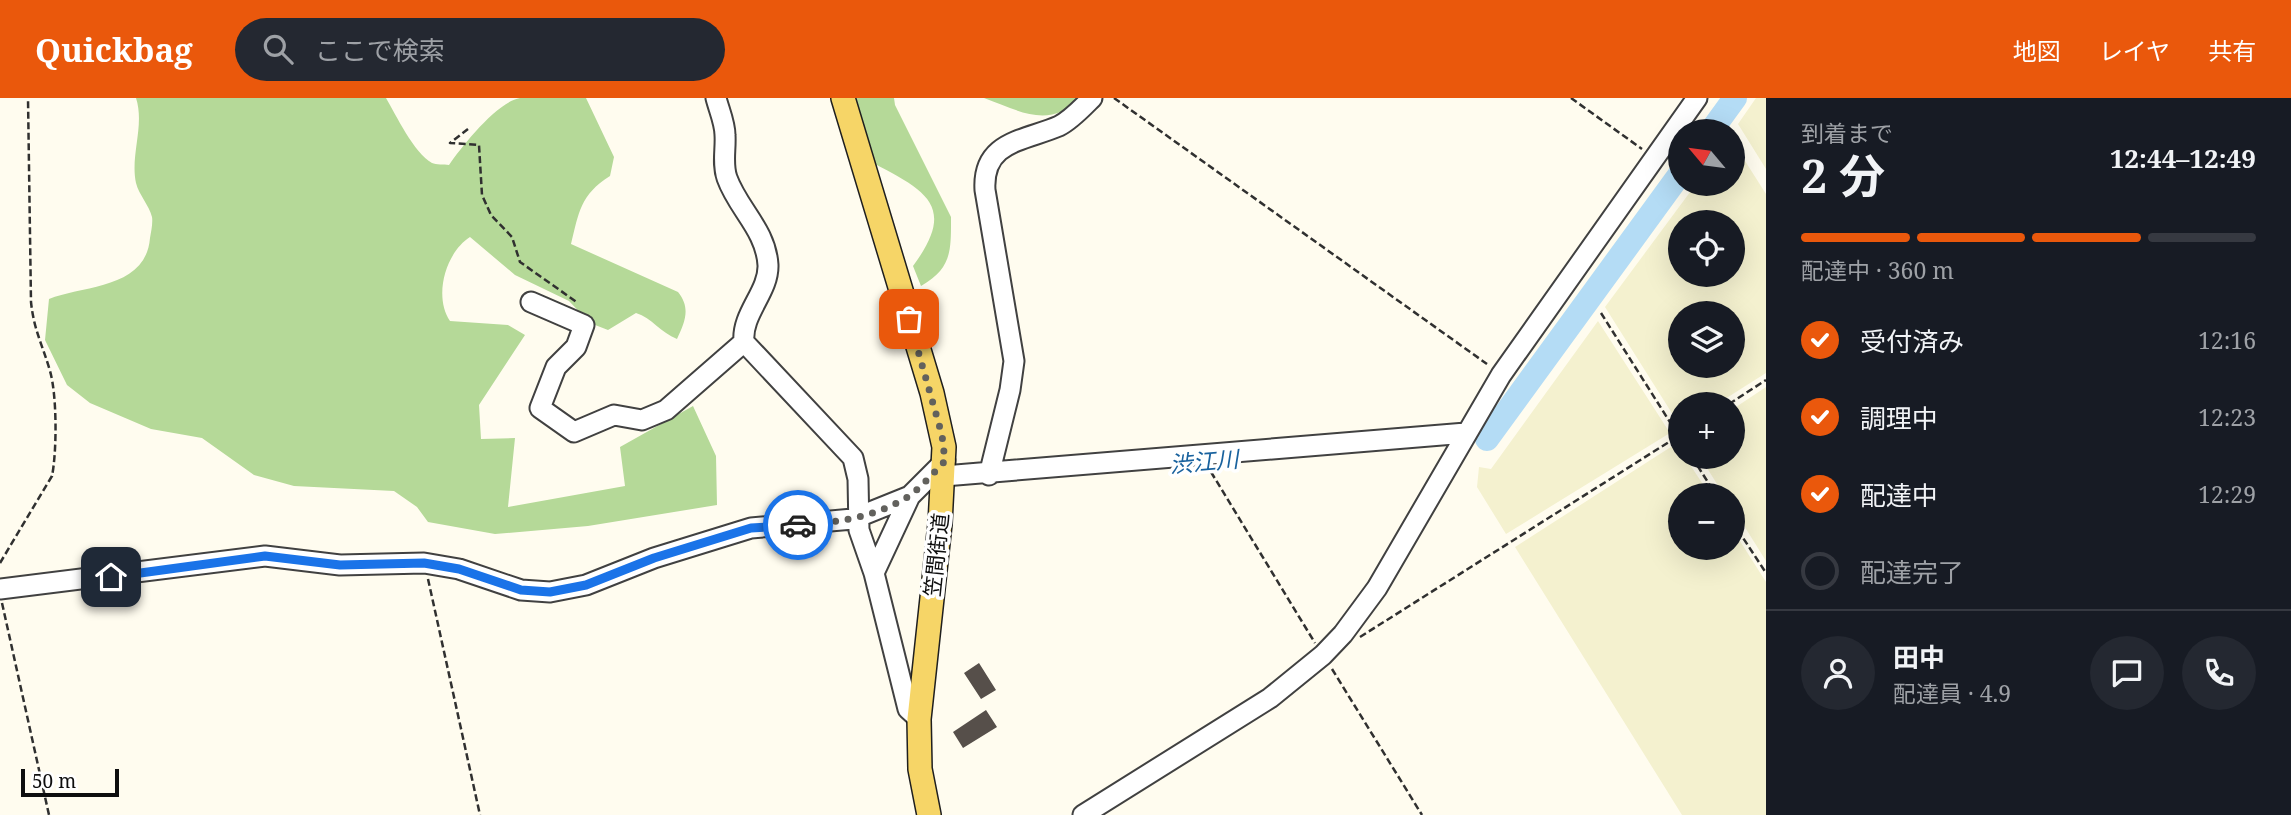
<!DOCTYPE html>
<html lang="ja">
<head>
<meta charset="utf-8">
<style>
  :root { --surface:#171b24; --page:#242831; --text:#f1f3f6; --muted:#9ea1a6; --line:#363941; --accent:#ea580c }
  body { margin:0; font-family:"Noto Serif","Noto Sans JP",serif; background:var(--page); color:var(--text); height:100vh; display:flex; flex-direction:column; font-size:26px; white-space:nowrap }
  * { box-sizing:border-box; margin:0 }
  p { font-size:23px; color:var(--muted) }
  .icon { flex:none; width:38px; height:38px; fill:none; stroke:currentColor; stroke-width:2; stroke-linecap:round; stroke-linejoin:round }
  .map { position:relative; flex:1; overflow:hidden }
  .drawer { display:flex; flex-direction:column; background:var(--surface); width:525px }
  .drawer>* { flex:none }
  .needle { width:46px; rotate:299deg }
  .fabs { position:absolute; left:1668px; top:21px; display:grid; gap:14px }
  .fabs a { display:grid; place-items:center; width:77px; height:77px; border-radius:50%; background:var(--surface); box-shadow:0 7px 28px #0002; font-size:35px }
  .scale { position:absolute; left:21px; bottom:18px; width:98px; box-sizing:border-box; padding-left:7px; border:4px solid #0e0e0e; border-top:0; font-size:19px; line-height:24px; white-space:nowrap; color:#0e0e0e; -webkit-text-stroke:5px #fff; paint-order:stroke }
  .pin { position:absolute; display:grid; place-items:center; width:60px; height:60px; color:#fff; margin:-30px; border-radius:14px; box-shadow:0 4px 10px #0006 }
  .courier { position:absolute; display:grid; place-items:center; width:70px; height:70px; margin:-35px; border:5px solid #1a73e8; border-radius:50%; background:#fff; color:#222; box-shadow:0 2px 9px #0007 }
  .overview em { font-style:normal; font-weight:700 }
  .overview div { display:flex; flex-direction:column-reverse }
  .overview { display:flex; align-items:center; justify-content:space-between; height:119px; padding:0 35px }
  h1 { font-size:46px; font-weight:700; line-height:52px }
  .bar { display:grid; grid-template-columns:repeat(4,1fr); gap:10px 7px; align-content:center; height:84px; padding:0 35px }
  .bar i { height:9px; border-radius:5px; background:var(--line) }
  .bar .selected { background:var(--accent) }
  .bar p { grid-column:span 4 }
  .line { display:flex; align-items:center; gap:18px; padding:0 35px; border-top:2px solid var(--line) }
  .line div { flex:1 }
  .round { display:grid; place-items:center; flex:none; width:74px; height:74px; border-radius:37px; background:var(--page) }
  ol { padding:0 35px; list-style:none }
  li { display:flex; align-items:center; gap:21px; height:77px }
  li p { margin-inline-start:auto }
  li .icon { padding:7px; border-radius:50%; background:var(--accent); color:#fff; stroke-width:4 }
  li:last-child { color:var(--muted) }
  li i { width:38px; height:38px; border:4px solid var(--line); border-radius:50% }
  header { display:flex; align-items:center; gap:42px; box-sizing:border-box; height:98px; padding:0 35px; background:var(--accent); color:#fff }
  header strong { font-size:33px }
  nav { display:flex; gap:38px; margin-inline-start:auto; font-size:24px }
  .search { width:490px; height:63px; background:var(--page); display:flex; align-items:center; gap:18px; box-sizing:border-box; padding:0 24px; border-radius:38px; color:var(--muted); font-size:26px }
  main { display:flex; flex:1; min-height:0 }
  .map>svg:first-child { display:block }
</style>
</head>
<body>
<header>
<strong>Quickbag</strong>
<div class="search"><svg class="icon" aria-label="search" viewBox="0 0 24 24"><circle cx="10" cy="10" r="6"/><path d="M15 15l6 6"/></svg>ここで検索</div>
<nav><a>地図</a><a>レイヤ</a><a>共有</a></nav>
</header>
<main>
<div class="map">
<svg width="1766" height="717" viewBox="0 0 1766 717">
  <rect width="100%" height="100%" fill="#fffcef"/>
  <path fill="#f4f1cf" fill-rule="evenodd" d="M1756,0H1766V71L1738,26Z
    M1733,44L1766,96V275L1717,306H1680V328L1605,209L1696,86H1732ZM1680,124H1732V177H1680ZM1732,215V268H1680V215Z
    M1598,223L1670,335L1506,436L1477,389L1479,369L1491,371Z
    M1766,289V463L1733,410L1732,397H1724L1700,359H1732L1733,311Z
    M1677,345L1680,359H1685L1710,397H1680V450H1732L1733,432L1766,484V717H1682L1515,449Z"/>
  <path fill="#b5d998" d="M136,0H386C396,17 414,55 432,65C436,67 444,66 449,67C462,48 497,4 520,0C541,0 565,0 586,0L614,59L610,78C580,97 579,114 571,146L678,194C691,210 685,224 677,241C661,235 652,220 636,215L608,232L590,225L569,203L515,177L470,139C446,154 433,198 450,223L508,227L525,237L479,307L481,341L515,340L508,409L625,388L620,349L693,308L716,358L717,407L588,428L495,436L428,424L417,409L394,393L294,388L254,377L202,340L151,331L90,305L67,287L45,242L49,201C84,187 146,191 150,140C151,134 153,125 152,119C149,107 139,97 136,85C130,57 145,28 136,0Z
    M856,0H894L895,7L951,119C951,153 952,170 921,188L913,168C957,109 927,93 873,65Z
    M984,0H1082C1048,31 1022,14 984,0Z"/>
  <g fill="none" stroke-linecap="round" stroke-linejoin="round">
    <path stroke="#b4dcf5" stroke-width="24" d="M1711,33L1735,0
      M1487,341L1680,76"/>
  </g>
  <path fill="#564f4a" d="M979,565L996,592L981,601L964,575Z
    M986,612L997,629L963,650L953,634Z"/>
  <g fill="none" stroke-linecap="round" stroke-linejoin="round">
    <g stroke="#414141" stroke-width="23">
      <path id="minor" d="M716,0C719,12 725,25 725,37C726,51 722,66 727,80C738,111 766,132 768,167C769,194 741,216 744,244L853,360L858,381L859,432L874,475L908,611L919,621
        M531,204L584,227L576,249L556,269L540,310L574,334L614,317L642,322L666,312L744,244
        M989,377L1010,292L1014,263L985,92C982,43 1024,43 1059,28C1071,22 1082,10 1092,0
        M944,378L1466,335
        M874,475L910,398
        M0,491L265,458L340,467L424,465L459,471L521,492L550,494L586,487L654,460L751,430L853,421L910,398L945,363
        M1083,717L1270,600L1323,557L1343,536L1377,490L1501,277L1697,0"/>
    </g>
    <g stroke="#1f1f1f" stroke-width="26">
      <path id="major" d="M843,0L932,295L944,349L940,426L919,621L920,671L929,717"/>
    </g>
    <path stroke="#303030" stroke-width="2.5" stroke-dasharray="7 3.5" stroke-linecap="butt" d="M1114,0L1487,266
      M1571,0L1642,51
      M468,31L450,45L479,47L482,97L491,117L512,139L520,164L578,205
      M1601,215L1680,340
      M1729,306L1766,282
      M1692,359L1716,397
      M1211,374L1315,545
      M1732,423L1766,475
      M0,465L52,378C57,353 57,297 50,273C43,248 34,233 31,204L28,0
      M428,481L480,717
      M2,505L49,717
      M1360,539L1680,337
      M1332,571L1422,717"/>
    <use href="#minor" stroke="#fff" stroke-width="19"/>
    <use href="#major" stroke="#f6d567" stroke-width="23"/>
  </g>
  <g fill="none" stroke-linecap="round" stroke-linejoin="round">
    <path stroke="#62615d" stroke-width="7" stroke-dasharray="0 12.6" d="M798,427C835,425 877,419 909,398C922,389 934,374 945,363L942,337L909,221"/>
    <path stroke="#1a73e8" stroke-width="9" d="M111,479L265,458L340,467L424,465L459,471L521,492L550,494L586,487L654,460L751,430L798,427"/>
  </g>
  <g text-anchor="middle" stroke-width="7" stroke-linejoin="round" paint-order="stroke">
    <g font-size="21" fill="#0e0e0e" stroke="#fff">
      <text transform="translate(937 457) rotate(-84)" y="7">笠間街道</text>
    </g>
    <g font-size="23" font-style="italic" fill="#19629e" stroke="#fff">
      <text transform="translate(1204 364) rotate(-5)" y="8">渋江川</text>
    </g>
  </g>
</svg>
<div class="fabs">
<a><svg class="needle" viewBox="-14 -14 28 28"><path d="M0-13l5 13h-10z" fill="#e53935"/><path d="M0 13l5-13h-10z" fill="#9ea1a6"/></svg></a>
<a><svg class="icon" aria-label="locate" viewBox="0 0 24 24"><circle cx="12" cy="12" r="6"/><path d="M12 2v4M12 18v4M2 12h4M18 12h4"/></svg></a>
<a><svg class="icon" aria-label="layers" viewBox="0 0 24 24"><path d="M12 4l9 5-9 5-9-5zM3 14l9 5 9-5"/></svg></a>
<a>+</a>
<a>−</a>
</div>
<div class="scale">50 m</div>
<div class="pin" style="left:909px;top:221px;background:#ea580c"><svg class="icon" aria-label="bag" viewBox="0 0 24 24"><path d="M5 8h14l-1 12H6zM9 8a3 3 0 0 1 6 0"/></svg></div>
<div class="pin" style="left:111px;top:479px;background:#1f2937"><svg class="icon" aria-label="home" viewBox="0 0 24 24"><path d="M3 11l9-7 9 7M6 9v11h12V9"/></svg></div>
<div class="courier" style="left:798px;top:427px"><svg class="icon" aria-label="car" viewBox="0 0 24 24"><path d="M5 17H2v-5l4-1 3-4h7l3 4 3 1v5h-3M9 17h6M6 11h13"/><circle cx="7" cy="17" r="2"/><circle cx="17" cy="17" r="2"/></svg></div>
</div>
<section class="drawer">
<div class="overview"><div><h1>2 分</h1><p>到着まで</p></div><em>12:44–12:49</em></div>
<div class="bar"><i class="selected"></i><i class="selected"></i><i class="selected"></i><i></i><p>配達中 · 360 m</p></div>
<ol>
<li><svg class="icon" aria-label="check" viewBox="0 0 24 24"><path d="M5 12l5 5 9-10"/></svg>受付済み<p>12:16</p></li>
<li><svg class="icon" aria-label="check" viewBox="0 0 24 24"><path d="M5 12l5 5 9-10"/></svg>調理中<p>12:23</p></li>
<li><svg class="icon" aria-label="check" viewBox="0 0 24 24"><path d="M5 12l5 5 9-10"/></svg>配達中<p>12:29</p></li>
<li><i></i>配達完了</li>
</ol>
<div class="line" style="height:126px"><a class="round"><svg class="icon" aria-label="person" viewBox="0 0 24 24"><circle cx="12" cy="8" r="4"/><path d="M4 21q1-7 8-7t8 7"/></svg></a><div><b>田中</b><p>配達員 · 4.9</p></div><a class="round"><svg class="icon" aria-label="chat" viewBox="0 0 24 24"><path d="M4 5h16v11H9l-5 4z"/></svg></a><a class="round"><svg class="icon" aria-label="phone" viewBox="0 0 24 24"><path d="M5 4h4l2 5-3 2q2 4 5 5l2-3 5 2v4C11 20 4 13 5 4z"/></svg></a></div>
</section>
</main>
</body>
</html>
